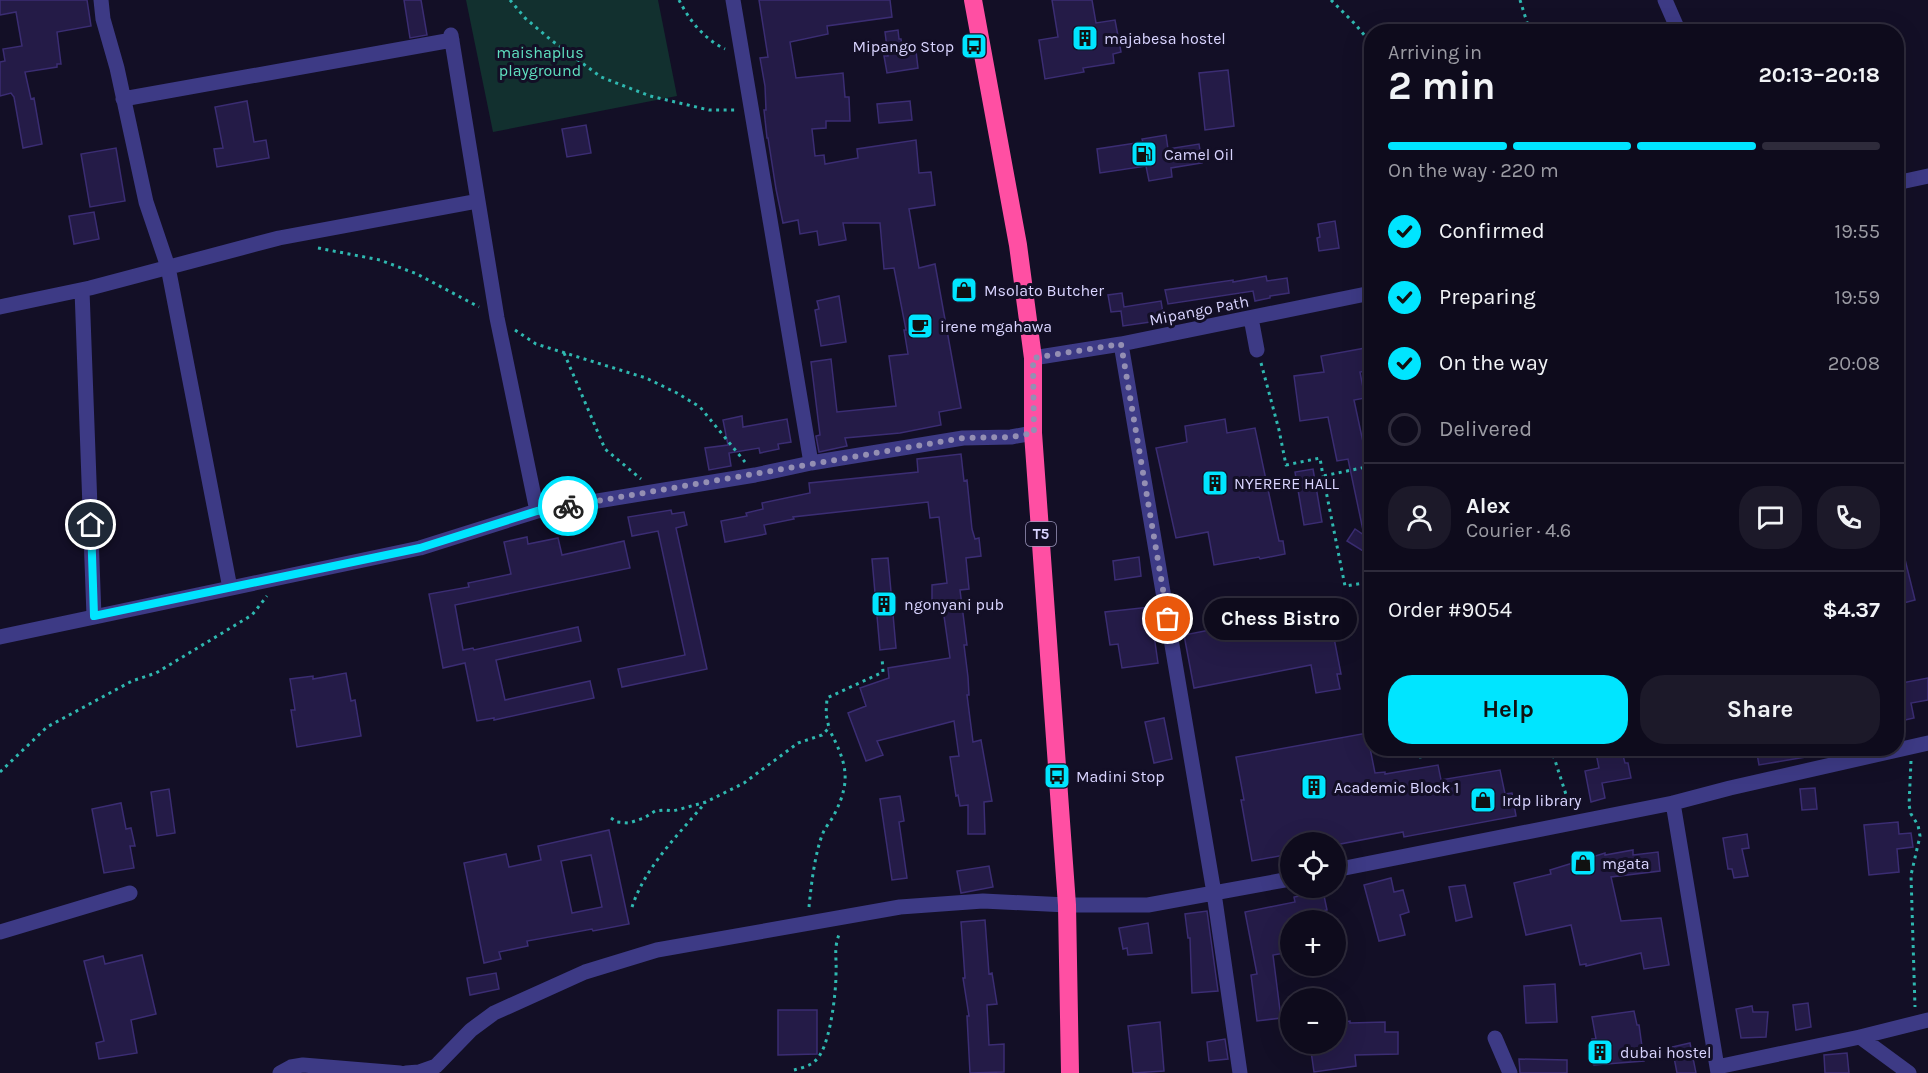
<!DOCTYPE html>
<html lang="en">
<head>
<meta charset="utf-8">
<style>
  :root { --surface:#0e0b1c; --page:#1c1929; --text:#f1f3f6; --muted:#9b9ba3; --line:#2e2b3b; --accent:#00e5ff }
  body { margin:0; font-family:Karla,sans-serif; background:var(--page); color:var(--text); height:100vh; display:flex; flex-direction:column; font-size:22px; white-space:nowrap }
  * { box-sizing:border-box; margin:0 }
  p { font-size:20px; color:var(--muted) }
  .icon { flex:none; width:33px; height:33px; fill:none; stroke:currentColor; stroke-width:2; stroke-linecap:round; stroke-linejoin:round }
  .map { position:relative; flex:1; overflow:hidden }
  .drawer { position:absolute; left:1364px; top:24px; width:540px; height:732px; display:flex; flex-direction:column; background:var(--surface); border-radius:24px; box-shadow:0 6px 24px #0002,0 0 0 2px var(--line) }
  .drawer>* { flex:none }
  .buttons { position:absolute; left:1280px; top:832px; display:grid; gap:12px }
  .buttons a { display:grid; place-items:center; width:66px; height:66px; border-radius:50%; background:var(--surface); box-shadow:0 6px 24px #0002,0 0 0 2px var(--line); font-size:30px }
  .pin { position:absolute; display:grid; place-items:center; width:51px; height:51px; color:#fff; margin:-26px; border:3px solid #fff; border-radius:50%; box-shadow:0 2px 6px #0007 }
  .courier { position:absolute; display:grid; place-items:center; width:60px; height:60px; margin:-30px; border:4px solid #00e5ff; border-radius:50%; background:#fff; color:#222; box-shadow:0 2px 8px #0007 }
  .bubble { position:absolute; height:42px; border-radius:21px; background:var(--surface); box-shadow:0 6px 24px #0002,0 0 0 2px var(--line); font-size:20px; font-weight:700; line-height:42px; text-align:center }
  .overview em { font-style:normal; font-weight:700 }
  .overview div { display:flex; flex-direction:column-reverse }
  .overview { display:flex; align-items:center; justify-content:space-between; height:102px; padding:0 24px }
  h1 { font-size:39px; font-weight:700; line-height:45px }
  .bar { display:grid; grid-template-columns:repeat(4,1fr); gap:9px 6px; align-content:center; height:72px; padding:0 24px }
  .bar i { height:8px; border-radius:4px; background:var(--line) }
  .bar .current { background:var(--accent) }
  .bar p { grid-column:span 4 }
  .line { display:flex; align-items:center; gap:15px; padding:0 24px; border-top:2px solid var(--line) }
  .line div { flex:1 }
  .round { display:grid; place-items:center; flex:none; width:63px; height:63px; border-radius:24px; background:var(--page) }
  ol { padding:0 24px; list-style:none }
  li { display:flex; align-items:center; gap:18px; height:66px }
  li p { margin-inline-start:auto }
  li .icon { padding:6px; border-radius:50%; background:var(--accent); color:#111; stroke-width:4 }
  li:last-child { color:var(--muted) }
  li i { width:33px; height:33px; border:3px solid var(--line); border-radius:50% }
  .primary-button { display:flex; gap:12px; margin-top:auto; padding:12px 24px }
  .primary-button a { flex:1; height:69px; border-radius:24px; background:var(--accent); color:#111; font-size:24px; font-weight:700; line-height:69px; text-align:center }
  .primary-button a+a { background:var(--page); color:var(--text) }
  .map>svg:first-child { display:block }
</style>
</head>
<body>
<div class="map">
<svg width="1928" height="1073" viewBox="0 0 1928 1073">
  <rect width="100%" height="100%" fill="#130f26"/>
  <path fill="#12302f" d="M466,0H658L677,96L493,132Z"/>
  <path fill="#241b47" stroke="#3b2d73" stroke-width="1.5" fill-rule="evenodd" d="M0,0H87L91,26L57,32L61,64H57V67L25,72L31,99L34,98L42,144L23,148L14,97L11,93L0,96V62L5,61L3,49L22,46L16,12L0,15Z
    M404,0H421L427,35L410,38Z
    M759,0H890L892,17L827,26L828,34L790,42L796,78L843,73L845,97H849L850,121H826V128L812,129L815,156L824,155L825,164L858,158L857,149L916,140L919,173L931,172L935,205L909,209L919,268L935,264L961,408L939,412L941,425L900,433L845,438L847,446L819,452L816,436L820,435L811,362L831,359L837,412L896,406L889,356L908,354L904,330H906L894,268L884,269L880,223H843L846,240L819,245L817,231L800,234L798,220L783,223L776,189L768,138H767L764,110H766L765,86L760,58L768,57Z
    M1052,0H1092L1096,23L1115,20L1121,52L1113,54L1114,63L1083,68L1084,72L1045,79L1039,40L1058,37Z
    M898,30L899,39H901L903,53L916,51L918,68L887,73L884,56H888L885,32Z
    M1228,70L1234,126L1205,130L1199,73Z
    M247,101L254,142L266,140L269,158L217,167L214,149L223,148L215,107Z
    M910,101L912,120L879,123L877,104Z
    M586,125L591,153L567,157L562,129Z
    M1166,135L1168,149L1199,144L1202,163L1171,168L1172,177L1149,181L1146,166L1100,173L1097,149L1143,142L1142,139Z
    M116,148L125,201L90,207L81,154Z
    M94,212L99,239L74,244L69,216Z
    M1335,221L1339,248L1319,251L1317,238L1320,237L1318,224Z
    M1266,276L1267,281L1287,278L1289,293L1270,296V298L1255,301L1253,291L1168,304L1165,290L1233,280V282Z
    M1122,293L1124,307L1161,301L1164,320L1123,326L1121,311L1111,312L1108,295Z
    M839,296L846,342L821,346L815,310L819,309L817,301Z
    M1371,347V370L1360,372L1365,398L1354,400L1369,470H1371V556L1347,541L1355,529L1364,535L1348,459L1337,461L1328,417L1300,421L1294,376L1324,372L1321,356Z
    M742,416L743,427L787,419L791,442L778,444L779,449L760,453L759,448L729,453L731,466L709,470L705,448L728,445L723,420Z
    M1225,419L1227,433L1255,428L1279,541H1283L1285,554L1260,559L1259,557L1214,565L1208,532L1176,538L1156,448L1187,442L1185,426Z
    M961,454L964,481L967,480L972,529L975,539L979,538L981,556L966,558L969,589L960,590L967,645H964L968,677L969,695H967L973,742L981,740L992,801L984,802L985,834H968V805L960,806L958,795L956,796L950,757L959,756L954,721L877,741L883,755L866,761L848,713L866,706L860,688L889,678L888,668L950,658L943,609L932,610V585L947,583L939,517L930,518L928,502L793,517L794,519L764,525L766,534L725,542L721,521L747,516L746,513L763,509L762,503L810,493L809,483L918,472L917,459Z
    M1313,469L1322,522L1304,525L1295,472Z
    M671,510L672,514L684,512L687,525L676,528L707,669L622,687L618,669L685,655L658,531L632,536L628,517Z
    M527,537L528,544L558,538L562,555L624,541L630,568L455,605L463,650L473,648L474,650L578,627L581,641L496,660L505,700L590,681L594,698L494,720V718L477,721L465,663L443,668L429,594L469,587L468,583L511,574L504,542Z
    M1896,543H1901L1915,600L1896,605Z
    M1139,557L1141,576L1115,580L1113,561Z
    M888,558L896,648L880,650L872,559Z
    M1150,607L1158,663L1122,668L1118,644L1110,645L1105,612Z
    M1328,607L1341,674H1337L1340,689L1316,693L1311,665L1194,688L1184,635Z
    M346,673L351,701L355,700L361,736L297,747L291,710H295L290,679L313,676V679Z
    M1928,678V700L1911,703L1914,718L1896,722V684Z
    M1164,718L1172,759L1154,763L1145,722Z
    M1367,733L1375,773L1385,772V774L1438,765L1441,780L1500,770L1505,794L1512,793L1516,816L1404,837L1403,832L1335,845V843H1290V854L1252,861L1241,800H1244L1236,757Z
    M1600,748H1621L1625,763H1628L1631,778L1602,783L1605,798L1591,802L1585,771L1599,768L1596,753L1601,752Z
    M1756,748H1811V756L1759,765Z
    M1815,788L1817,809L1802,810L1800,789Z
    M169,789L175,833L157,836L151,792Z
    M900,796L904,821L899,822L907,878L892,880L880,799Z
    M121,803L126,829L131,828L135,846H130L134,868L104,873L92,809Z
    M1898,822L1899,834L1911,833L1913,847L1897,849L1899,872L1869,875L1864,825Z
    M609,830L629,924L593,931L592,929L527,941L528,946L499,952L501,959L484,963L464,863L506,854L509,867L541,860L538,846ZM591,855L602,907L572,913L561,861Z
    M1747,834L1749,848L1742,849L1748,876L1734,878L1732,869H1728L1723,838Z
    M1633,850V855L1658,852L1660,871L1611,877L1621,921L1661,918L1669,965L1644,969L1641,953L1586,966V964L1580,965L1571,925L1526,935L1514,883L1551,874L1550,870L1605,853V855Z
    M989,866L993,887L961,893L957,871Z
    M1391,878L1394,892L1403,890L1409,912L1400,915L1405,935L1379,941L1364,885Z
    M1465,885L1472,917L1456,921L1449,887Z
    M1323,891L1327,910L1293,917L1294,921H1290V952L1273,955L1281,1018L1257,1021L1251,975L1257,974L1245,912L1295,902L1294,897Z
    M1207,911L1218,991L1192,993L1190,938H1188L1185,914Z
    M985,920L989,974L992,973L997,1004L987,1005L989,1045L1004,1044V1072L970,1073L967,1016H969L963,978H965L961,922Z
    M1148,923L1152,953L1128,955L1127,948L1123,949L1119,928Z
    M142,955L156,1014L131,1020L137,1053L99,1059L96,1043L104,1041L84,961L103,956L105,964Z
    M496,973L499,989L470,995L467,978Z
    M1555,984L1557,1022L1526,1023L1524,986Z
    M1808,1003L1811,1027L1796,1030L1793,1005Z
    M1752,1006L1753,1012H1768L1766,1037L1741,1038L1736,1009Z
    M778,1010H817V1054L778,1055Z
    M1634,1011L1637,1025H1639L1644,1061L1594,1065L1592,1039H1596L1592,1017Z
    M1350,1021V1023L1385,1022V1032H1398V1054L1355,1055L1356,1066L1314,1072L1310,1044H1335V1023Z
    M1160,1022L1164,1071L1133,1073L1128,1026Z
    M1225,1039L1228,1059L1209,1061L1207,1042Z
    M1690,1043L1696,1073H1677L1672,1047Z
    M1847,1053L1849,1073H1825L1824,1055Z
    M1519,1059L1567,1060V1073H1520Z"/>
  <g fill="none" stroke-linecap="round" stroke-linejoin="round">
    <path stroke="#2fb8b0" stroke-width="3" stroke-dasharray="3 4.5" stroke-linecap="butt" d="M510,0L525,18L551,40L601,77L650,96L709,110H738
      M679,0C689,20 704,39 725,49
      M1331,0L1355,24L1371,43
      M1520,0L1530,32
      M318,248L380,260L417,274L479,307
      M515,330L536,344L646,378L677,393L700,407L745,462
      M564,353L605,449L641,479
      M1261,363L1279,430L1286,465L1320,458L1323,476
      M1371,466L1323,476L1345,586L1371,582
      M1419,748L1421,759
      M1551,748L1570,807
      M1911,761L1909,805L1911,814L1918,825L1920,836L1911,875L1915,1007
      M0,772L47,727L132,681L156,673L252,615L267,596
      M611,818L617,822L629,823L644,818L655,811L665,810L673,811L706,802L744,783L798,743L822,735L829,728L826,714L827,698L883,672L882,657
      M632,907C645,867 679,834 705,803
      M809,907C811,886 815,852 823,833C826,826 832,820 835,813C852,779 846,762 829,729
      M794,1070C801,1068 810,1066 815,1061C830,1049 836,993 836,974C837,957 833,949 840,932"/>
    <path stroke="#3d3a85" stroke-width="15" d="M101,0L103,19L117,68L146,202L168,267L230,588
      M733,0L811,463
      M1665,0L1679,32
      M451,35L497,318L537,511
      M123,99L452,40
      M1896,183L1928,176
      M82,290L94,616
      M0,307L90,288L279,238L478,201
      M1251,318L1257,350
      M1121,344L1214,893L1240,1073
      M1033,358L1121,344L1371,293
      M0,637L420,548L537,511L755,475L811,463L963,438L1011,437L1033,433
      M1673,803L1718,1073
      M1335,870L1673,803L1730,788L1928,743
      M0,932L130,893
      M1860,1037L1909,1073
      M1495,1038L1510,1073
      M1717,1067L1860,1037L1928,1020
      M280,1073L291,1067L303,1065L400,1073
      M406,1073L419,1072L436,1066L471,1030L494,1013L585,972L657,950L900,907L983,901L1067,905H1148L1290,879"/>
    <path stroke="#ff4fa3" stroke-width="18" d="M973,0L1018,245L1033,358V433L1067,905L1070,1073"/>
  </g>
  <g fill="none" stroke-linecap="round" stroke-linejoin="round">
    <path stroke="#948fb3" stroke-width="6" stroke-dasharray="0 10.8" d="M568,506L963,438L1011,437L1034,433L1033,358L1121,344L1168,619"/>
    <path stroke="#00e5ff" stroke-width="8" d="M91,525L94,616L420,548L537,511L568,506"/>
  </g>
  <defs>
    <g id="building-square" transform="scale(1.35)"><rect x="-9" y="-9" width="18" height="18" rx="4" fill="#00e5ff" stroke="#130f26"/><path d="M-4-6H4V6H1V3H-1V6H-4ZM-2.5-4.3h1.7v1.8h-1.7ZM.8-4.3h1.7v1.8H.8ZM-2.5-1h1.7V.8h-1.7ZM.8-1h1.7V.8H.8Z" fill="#111"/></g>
    <g id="bus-square" transform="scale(1.35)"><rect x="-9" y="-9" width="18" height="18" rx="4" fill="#00e5ff" stroke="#130f26"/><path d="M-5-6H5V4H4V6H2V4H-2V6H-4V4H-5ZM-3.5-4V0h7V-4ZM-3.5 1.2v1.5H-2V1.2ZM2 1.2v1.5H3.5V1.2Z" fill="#111"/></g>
    <g id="fuel-square" transform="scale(1.35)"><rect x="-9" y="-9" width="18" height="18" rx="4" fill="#00e5ff" stroke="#130f26"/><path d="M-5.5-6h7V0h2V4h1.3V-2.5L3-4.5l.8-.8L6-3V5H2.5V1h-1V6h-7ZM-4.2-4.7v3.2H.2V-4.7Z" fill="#111"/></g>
    <g id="shop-square" transform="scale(1.35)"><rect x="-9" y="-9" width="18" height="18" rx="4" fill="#00e5ff" stroke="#130f26"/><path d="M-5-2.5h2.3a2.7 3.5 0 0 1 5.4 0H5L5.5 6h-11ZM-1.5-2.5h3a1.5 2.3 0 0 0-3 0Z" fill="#111"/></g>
    <g id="cafe-square" transform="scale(1.35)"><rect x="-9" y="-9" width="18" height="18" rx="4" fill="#00e5ff" stroke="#130f26"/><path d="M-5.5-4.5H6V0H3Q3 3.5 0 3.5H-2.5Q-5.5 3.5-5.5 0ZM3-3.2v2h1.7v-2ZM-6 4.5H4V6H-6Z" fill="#111"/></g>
  </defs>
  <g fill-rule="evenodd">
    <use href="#building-square" x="1085" y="38"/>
    <use href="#bus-square" x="974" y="46"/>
    <use href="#fuel-square" x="1144" y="154"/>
    <use href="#shop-square" x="964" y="290"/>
    <use href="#cafe-square" x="920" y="326"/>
    <use href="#building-square" x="1215" y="483"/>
    <use href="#building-square" x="884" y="604"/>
    <use href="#bus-square" x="1057" y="776"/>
    <use href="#building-square" x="1314" y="787"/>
    <use href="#shop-square" x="1483" y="800"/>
    <use href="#shop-square" x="1583" y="863"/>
    <use href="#building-square" x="1600" y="1052"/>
  </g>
  <g text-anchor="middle" stroke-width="6" stroke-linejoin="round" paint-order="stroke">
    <rect fill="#130f26" stroke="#9e99be" stroke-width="1.5" x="1026" y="522" width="30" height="24" rx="4.5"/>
    <g font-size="15" font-weight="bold" fill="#d9d4ff">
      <text x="1041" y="539">T5</text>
    </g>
    <g font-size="16" fill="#d9d4ff" stroke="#130f26" text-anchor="start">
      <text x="1104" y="44">majabesa hostel</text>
      <text x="954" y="52" text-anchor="end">Mipango Stop</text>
      <text x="1164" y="160">Camel Oil</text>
      <text x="984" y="296">Msolato Butcher</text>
      <text x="940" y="332">irene mgahawa</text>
      <text x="1234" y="489">NYERERE HALL</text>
      <text x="904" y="610">ngonyani pub</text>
      <text x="1076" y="782">Madini Stop</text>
      <text x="1334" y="793">Academic Block 1</text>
      <text x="1502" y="806">Irdp library</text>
      <text x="1602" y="869">mgata</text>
      <text x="1620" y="1058">dubai hostel</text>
    </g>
    <g font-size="16" fill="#5fe0c0" stroke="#130f26">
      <text x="540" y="58">maishaplus<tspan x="540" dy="18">playground</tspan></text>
    </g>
    <g font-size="16" fill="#d9d4ff" stroke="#130f26">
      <text transform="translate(1199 310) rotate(-11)" y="6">Mipango Path</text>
    </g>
  </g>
</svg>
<div class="buttons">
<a><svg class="icon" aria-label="locate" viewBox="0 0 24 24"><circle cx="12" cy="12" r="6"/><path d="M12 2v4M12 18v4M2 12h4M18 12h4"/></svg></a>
<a>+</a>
<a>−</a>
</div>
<div class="pin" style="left:1168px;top:619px;background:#ea580c"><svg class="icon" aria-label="bag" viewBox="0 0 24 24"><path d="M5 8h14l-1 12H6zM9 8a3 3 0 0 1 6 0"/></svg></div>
<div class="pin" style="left:91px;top:525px;background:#1f2937"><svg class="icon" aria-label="home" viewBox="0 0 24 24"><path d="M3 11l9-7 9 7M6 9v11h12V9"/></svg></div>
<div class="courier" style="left:568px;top:506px"><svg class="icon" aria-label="bike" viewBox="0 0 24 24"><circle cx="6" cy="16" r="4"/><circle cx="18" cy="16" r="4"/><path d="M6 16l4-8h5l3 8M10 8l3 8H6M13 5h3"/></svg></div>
<div class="bubble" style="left:1204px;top:598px;width:153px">Chess Bistro</div>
<section class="drawer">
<div class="overview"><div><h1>2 min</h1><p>Arriving in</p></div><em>20:13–20:18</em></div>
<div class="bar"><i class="current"></i><i class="current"></i><i class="current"></i><i></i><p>On the way · 220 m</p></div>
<ol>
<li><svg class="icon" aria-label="check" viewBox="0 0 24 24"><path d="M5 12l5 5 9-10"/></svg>Confirmed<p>19:55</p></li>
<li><svg class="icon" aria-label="check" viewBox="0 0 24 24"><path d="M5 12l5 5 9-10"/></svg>Preparing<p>19:59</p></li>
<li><svg class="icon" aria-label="check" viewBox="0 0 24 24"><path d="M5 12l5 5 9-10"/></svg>On the way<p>20:08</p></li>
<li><i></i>Delivered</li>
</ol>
<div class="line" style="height:108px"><a class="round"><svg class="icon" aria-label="person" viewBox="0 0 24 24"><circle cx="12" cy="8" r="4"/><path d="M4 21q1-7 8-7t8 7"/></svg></a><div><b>Alex</b><p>Courier · 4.6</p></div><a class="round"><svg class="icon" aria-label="chat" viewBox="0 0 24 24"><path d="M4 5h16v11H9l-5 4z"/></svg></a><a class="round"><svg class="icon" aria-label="phone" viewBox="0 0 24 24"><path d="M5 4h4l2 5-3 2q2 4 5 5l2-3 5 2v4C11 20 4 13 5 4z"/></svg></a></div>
<div class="line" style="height:78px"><div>Order #9054</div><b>$4.37</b></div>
<div class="primary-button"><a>Help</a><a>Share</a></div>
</section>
</div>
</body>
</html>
